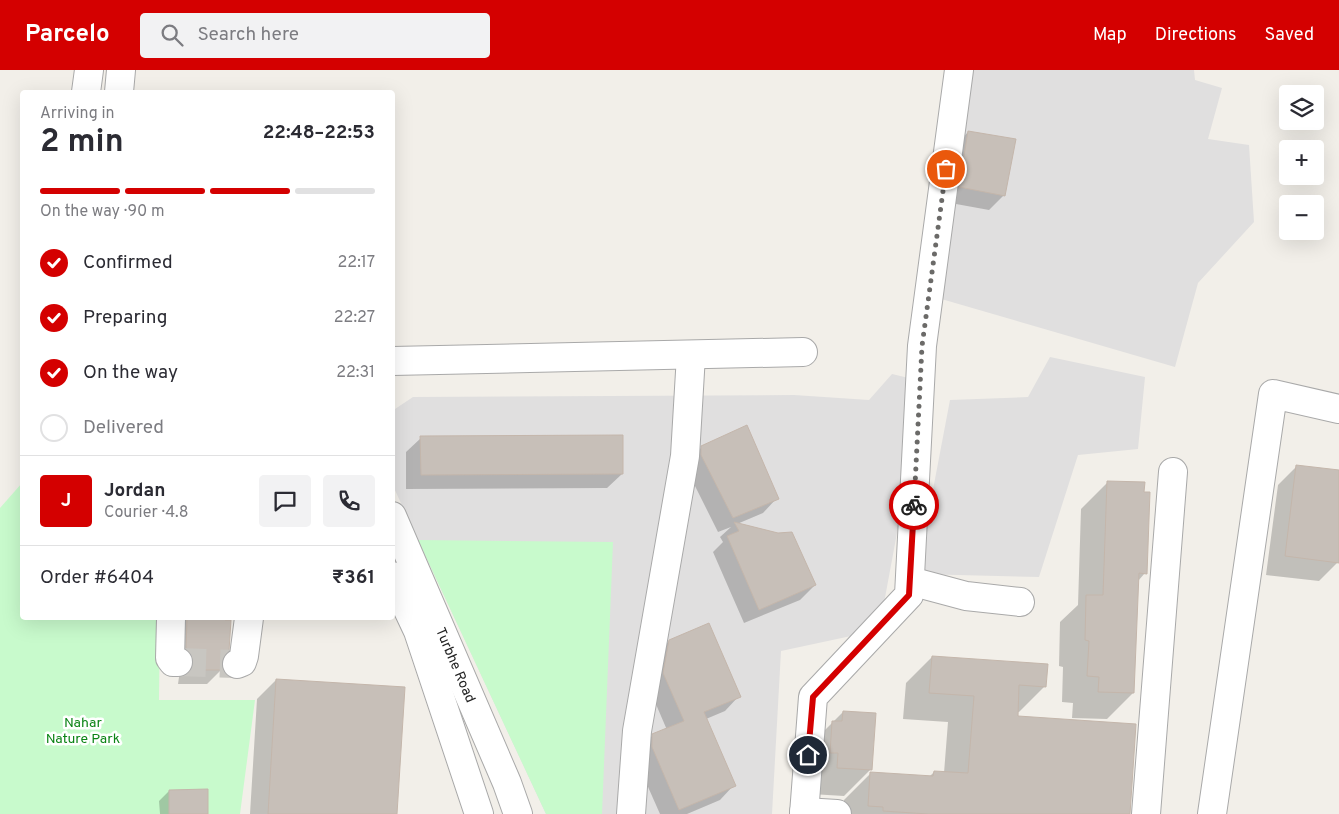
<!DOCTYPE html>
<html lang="en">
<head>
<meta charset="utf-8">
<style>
  :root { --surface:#fff; --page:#f2f2f3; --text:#2b2b33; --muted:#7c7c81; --line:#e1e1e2; --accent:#d40000 }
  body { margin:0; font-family:Overpass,sans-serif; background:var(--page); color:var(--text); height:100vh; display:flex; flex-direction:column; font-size:19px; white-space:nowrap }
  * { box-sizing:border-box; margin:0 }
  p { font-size:16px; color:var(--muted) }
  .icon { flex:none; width:28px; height:28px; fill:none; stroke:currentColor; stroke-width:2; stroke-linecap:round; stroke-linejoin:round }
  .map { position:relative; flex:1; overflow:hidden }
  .details { position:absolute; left:20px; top:20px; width:375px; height:530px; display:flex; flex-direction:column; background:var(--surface); border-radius:5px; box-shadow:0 5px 20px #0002 }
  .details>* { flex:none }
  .tools { position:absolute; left:1279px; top:15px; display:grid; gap:10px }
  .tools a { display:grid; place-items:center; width:45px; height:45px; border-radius:5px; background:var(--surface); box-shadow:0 5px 20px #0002; font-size:25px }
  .pin { position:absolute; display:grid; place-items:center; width:42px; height:42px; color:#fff; margin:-21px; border:2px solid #fff; border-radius:50%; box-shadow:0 1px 5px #0007 }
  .courier { position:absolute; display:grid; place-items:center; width:50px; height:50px; margin:-25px; border:4px solid #d40000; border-radius:50%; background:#fff; color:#222; box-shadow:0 1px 6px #0007 }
  .summary em { font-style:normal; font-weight:700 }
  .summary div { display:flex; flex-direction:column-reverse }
  .summary { display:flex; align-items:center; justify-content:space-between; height:85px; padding:0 20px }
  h1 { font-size:32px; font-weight:700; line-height:38px }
  .bar { display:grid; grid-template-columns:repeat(4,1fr); gap:8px 5px; align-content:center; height:60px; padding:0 20px }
  .bar i { height:6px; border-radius:4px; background:var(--line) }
  .bar .current { background:var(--accent) }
  .bar p { grid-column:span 4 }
  .line { display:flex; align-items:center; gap:12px; padding:0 20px; border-top:1px solid var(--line) }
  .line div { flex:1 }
  .round { display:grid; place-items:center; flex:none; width:52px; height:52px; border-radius:5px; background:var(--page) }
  ol { padding:0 20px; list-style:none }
  li { display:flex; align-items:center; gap:15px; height:55px }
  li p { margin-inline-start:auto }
  li .icon { padding:5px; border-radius:50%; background:var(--accent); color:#fff; stroke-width:4 }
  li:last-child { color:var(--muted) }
  li i { width:28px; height:28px; border:2px solid var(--line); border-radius:50% }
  header { display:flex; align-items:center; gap:30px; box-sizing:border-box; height:70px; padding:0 25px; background:var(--accent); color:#fff }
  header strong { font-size:24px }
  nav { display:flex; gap:28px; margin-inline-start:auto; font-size:18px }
  .search { width:350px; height:45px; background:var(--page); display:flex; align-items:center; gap:12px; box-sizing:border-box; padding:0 18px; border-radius:5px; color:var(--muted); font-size:19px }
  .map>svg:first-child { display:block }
</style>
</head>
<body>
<header>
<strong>Parcelo</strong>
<div class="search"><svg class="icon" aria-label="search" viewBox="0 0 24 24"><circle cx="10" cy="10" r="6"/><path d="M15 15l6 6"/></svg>Search here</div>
<nav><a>Map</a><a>Directions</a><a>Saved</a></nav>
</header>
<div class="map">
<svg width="1339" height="744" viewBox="0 0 1339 744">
  <rect width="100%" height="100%" fill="#f2efe9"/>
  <path fill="#e0dfdf" d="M971,0H1194L1195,10L1222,18L1208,69L1249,75L1254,152L1198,213L1175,297L931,226Z
    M1050,287L1145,307L1138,379L1078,385L1039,507L917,504L950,330L1028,327Z
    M892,304L925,312L879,560L781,581L772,744H546L393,416L392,341L413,327L794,325L869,330Z"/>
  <path fill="#c8facc" d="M22,413V548H160L159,630H255L240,744H0V438Z
    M418,470L613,472L602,744H546Z"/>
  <path fill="#0003" d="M968,62L1004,125L989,140L945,132L954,77Z
    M421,368L622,404L607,418L406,419V382Z
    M702,377L777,428L763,443L737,454L778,464L815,515L800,530L744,553L713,482L723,472L720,467L731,457L718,462L687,400V392Z
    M1297,396L1339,401L1338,492L1319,511L1266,505L1278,415Z
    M1108,412L1145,503L1138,511L1133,623L1107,649L1072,648L1073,633L1062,632L1063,597L1059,596L1060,552L1078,535L1081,439Z
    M171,548H229L228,581L220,591L221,600L207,614H178L179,607L177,599Z
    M669,571L739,626L725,641L706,649L734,715L720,730L687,744H660L637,692L638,680L653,665L667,660L649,618L654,586Z
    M932,587L1045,616L1019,642H1017L1016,647L1130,744H843L844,730L871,703L929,707L934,702L944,703L948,652L903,649L906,613Z
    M276,610L396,744H250L257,629Z
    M843,642L871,699L844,726L811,724L806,679Z
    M169,721L207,744H160L159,731Z"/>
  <path fill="#c7bfb8" stroke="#c4b6ab" d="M968,61L1016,69L1005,126L959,117Z
    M747,355L779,429L733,448L701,385V376Z
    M623,365V404L421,405L420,366Z
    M1296,395L1339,400V493L1285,486Z
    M1107,411L1145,412L1144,422H1150L1147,504L1139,503L1134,623L1098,622L1099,607L1087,606L1089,571L1085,570L1086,525H1103Z
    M734,452L778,463L792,462L816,515L759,540L727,466L739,461Z
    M187,548H225V550H231L229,581L224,585L222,591L223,600H191L194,592L191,584L186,579Z
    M709,553L741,627L704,642L736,716L679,740L652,677V664L684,651L663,603L669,570Z
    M932,586L1048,594L1046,617L1019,615L1018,646L1136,654L1130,744H928L883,741V737L868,736L870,702L933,706L934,701L968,703L974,626L929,623Z
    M276,609L405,617L397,744H268Z
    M843,641L876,643L872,700L837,698L838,683H830L832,651H842Z
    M208,719V744H169V720Z"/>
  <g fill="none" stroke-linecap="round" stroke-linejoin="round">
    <path stroke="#c8c6c1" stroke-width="28" stroke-dasharray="28 14" stroke-linecap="butt" d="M178,592L237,594"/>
    <g stroke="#a9a9a9" stroke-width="30">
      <g id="minor">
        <path d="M86,22L89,0"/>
        <path d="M119,22L121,0"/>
        <path d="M392,291L803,282"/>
        <path id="s1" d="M392,446L507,713L518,744"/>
        <path d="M392,506L418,561L479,744"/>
        <path d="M910,511L966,526L1020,532"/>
        <path d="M171,548L170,588L173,592H178"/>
        <path d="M237,594L242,592L244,586L249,548"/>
        <path d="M804,742L837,744"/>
        <path d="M631,744L637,661L685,386L691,285"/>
        <path d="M804,744L813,627L909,525L922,276L959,0"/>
        <path d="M1146,744L1173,402"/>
        <path d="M1212,744L1273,324L1339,339"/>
      </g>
    </g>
    <use href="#minor" stroke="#fff" stroke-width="28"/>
  </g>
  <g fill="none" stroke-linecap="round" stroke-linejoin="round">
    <path stroke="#6b6a68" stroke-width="5" stroke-dasharray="0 9" d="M914,435L922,276L946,99"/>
    <path stroke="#d40000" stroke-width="6" d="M808,685L813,627L909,525L914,435"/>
  </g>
  <g text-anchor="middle" stroke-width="5" stroke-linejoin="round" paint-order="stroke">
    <g font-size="14" fill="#222" stroke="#fff">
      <text dy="5" stroke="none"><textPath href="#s1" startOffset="162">Turbhe Road</textPath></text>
    </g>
    <g font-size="14" fill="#0c8416" stroke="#fff">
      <text x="83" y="657">Nahar<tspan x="83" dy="16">Nature Park</tspan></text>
    </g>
  </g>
</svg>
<div class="tools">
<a><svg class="icon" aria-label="layers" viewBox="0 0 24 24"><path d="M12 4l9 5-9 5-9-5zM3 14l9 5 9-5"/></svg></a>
<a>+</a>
<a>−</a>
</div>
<div class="pin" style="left:946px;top:99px;background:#ea580c"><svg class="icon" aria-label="bag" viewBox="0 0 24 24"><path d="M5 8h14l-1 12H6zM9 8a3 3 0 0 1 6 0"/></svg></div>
<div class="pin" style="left:808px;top:685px;background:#1f2937"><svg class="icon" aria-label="home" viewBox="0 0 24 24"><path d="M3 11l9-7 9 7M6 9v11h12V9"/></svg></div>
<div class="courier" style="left:914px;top:435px"><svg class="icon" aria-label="bike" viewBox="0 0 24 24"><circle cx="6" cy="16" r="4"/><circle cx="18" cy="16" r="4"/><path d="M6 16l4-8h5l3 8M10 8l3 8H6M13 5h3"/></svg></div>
<section class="details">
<div class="summary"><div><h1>2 min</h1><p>Arriving in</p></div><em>22:48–22:53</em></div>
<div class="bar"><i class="current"></i><i class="current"></i><i class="current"></i><i></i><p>On the way · 90 m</p></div>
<ol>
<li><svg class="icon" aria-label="check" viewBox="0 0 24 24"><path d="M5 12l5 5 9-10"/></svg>Confirmed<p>22:17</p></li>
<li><svg class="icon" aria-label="check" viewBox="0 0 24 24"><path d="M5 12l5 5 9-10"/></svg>Preparing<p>22:27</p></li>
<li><svg class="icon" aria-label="check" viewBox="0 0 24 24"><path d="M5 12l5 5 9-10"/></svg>On the way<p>22:31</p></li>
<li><i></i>Delivered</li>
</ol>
<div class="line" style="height:90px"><b class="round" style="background:var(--accent);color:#fff">J</b><div><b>Jordan</b><p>Courier · 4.8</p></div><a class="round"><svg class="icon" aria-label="chat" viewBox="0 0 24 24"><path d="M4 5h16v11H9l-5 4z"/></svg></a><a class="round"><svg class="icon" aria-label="phone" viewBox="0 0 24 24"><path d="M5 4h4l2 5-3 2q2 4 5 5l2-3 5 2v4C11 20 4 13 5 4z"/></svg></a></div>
<div class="line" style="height:65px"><div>Order #6404</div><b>₹361</b></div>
</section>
</div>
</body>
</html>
